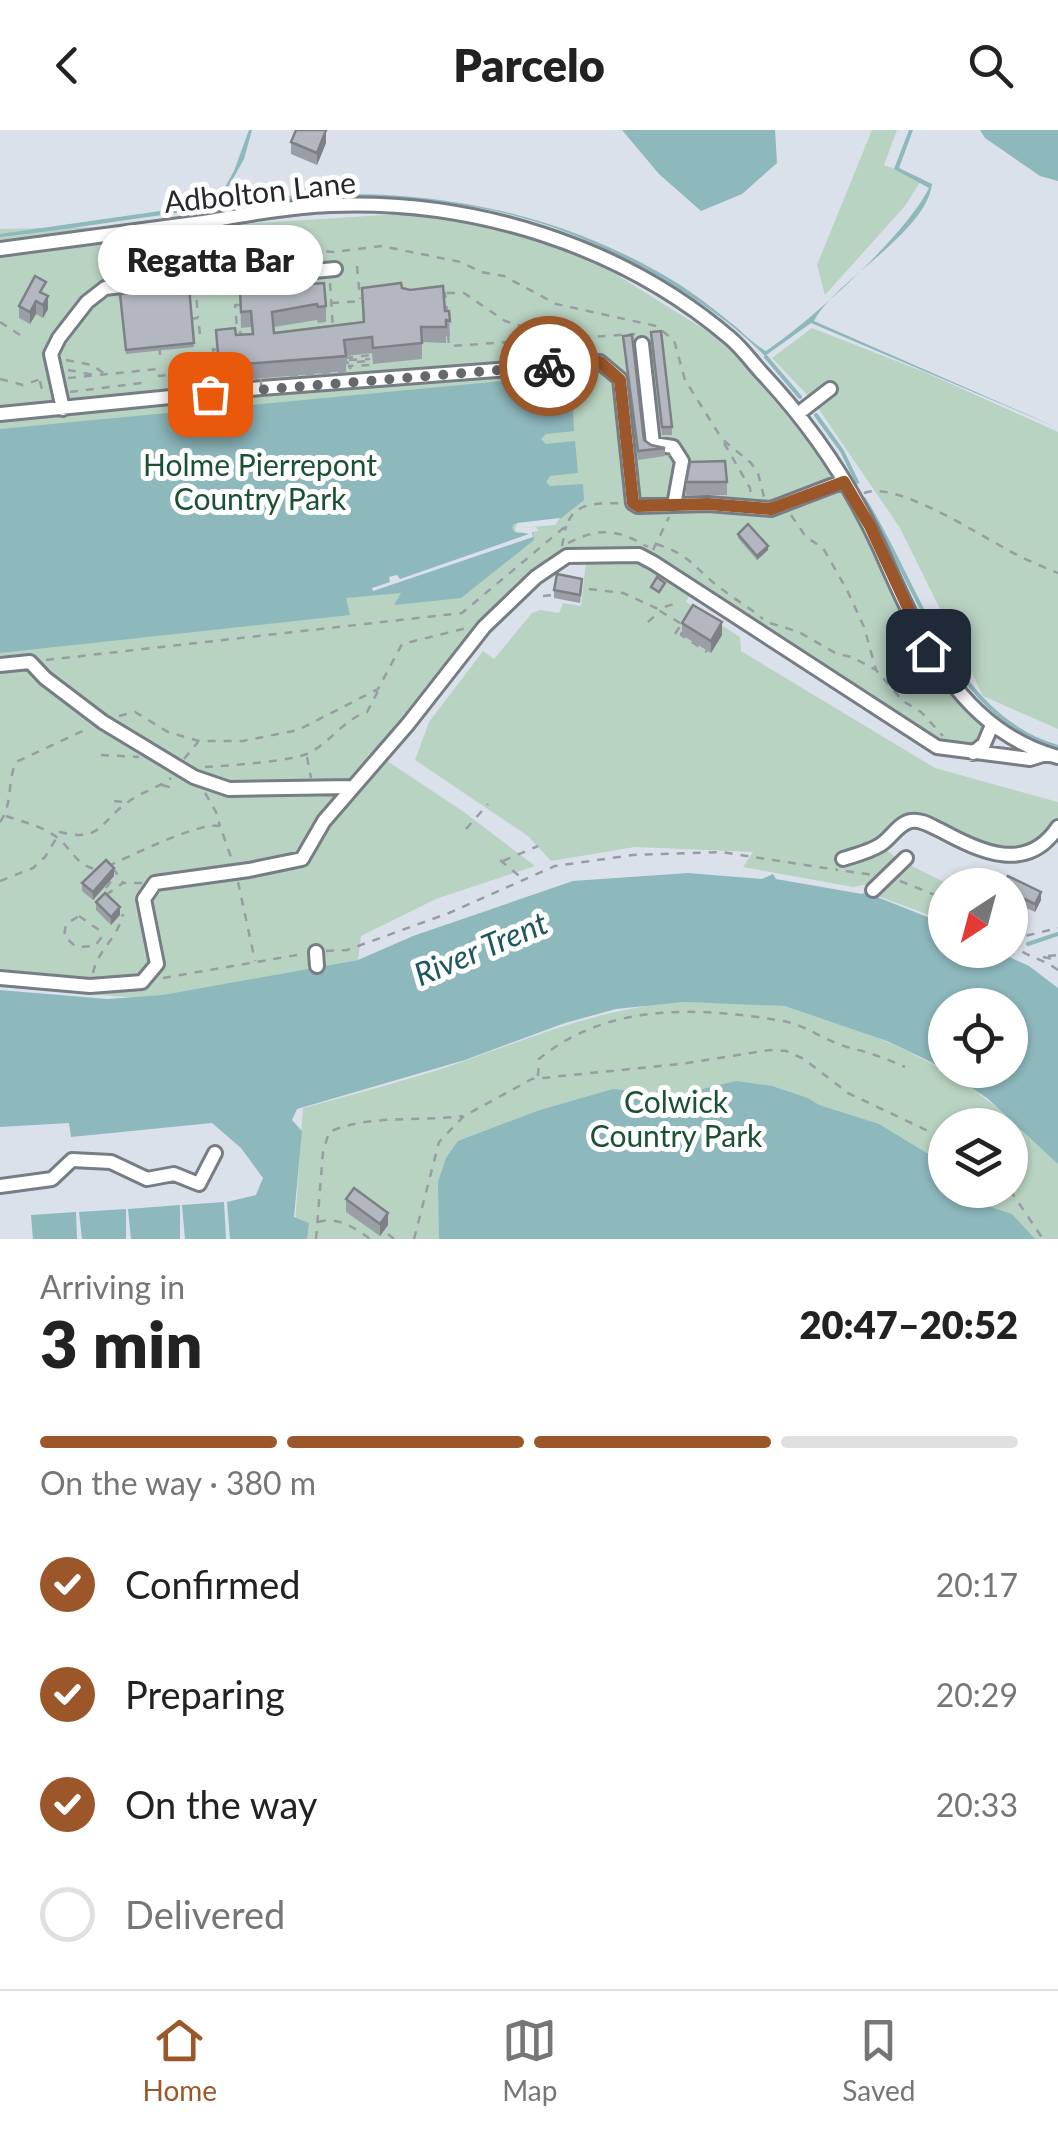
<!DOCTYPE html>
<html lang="en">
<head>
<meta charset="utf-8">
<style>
  :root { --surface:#fff; --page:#f2f2f2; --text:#222; --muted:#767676; --line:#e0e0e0; --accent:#9b5729 }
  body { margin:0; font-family:Lato,sans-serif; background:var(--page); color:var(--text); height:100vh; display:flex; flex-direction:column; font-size:38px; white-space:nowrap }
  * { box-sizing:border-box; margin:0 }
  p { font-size:32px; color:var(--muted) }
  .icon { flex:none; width:55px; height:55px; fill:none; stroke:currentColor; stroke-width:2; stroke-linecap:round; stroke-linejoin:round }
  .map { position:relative; height:1109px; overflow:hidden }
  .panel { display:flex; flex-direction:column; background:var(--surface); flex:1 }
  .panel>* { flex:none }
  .needle { width:65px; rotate:216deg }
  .buttons { position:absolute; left:928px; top:738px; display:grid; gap:20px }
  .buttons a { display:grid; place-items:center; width:100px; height:100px; border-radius:50%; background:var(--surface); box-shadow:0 2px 8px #0004; font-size:50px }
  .pin { position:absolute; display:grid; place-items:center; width:85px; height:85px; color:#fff; margin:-42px; border-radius:20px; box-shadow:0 5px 15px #0006 }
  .courier { position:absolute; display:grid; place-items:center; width:100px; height:100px; margin:-50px; border:8px solid #9b5729; border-radius:50%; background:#fff; color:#222; box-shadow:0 2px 12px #0007 }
  .bubble { position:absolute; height:70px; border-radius:35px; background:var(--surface); box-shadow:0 2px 8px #0004; font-size:32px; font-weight:800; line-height:70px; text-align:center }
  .headline em { font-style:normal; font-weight:800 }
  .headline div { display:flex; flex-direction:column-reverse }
  .headline { display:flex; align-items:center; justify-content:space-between; height:170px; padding:0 40px }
  h1 { font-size:65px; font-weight:800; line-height:75px }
  .bar { display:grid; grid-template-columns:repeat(4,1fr); gap:15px 10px; align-content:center; height:120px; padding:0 40px }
  .bar i { height:12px; border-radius:8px; background:var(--line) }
  .bar .current { background:var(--accent) }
  .bar p { grid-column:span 4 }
  ol { padding:0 40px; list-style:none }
  li { display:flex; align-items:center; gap:30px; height:110px }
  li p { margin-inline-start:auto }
  li .icon { padding:10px; border-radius:50%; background:var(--accent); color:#fff; stroke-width:4 }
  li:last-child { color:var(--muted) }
  li i { width:55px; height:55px; border:5px solid var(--line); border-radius:50% }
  header { display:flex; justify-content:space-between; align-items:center; height:130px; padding:0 40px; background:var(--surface); font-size:45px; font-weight:800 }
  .dock { display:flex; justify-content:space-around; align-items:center; height:140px; border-top:2px solid var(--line); background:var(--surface); font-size:28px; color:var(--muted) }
  .dock a { display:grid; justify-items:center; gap:5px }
  .dock .current { color:var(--accent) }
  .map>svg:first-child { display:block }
</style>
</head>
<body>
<header><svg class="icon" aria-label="back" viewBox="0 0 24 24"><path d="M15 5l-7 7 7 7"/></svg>Parcelo<svg class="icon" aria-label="search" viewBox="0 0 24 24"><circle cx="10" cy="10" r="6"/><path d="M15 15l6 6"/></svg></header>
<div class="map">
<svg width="1058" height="1109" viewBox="0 0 1058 1109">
  <rect width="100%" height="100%" fill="#dbe1ea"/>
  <path fill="#b9d3c2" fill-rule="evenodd" d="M872,0H897L884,35L922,49L905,76L825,165L817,135Z
    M446,81L594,126L622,148L726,213L829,336L864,393L909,495L947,560L983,594L984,604L969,616L932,606L908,594L654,424L646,426L562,424L428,559L396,620L387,631L464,682L535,736L436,769L361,806L358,830L151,869L0,857V99L242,94Z
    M812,198L927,243L1058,302V599L983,566L900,398L814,272L772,228Z
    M634,430L669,444L693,459L686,472L740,507L741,521L935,638L1058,672V695L1031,720L993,721L923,690L880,711L835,728L850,731L882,717L900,730C888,744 872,755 853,757L743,737L753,722L635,717L551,731L528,706L415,630L429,592L483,521L494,529L532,483L540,480L559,483L563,473L581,476L586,432Z
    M906,733L950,755H945V791L878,766Z
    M684,872C717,874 750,872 783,876C808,879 833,890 856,899C937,930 999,971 1058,1034V1109H294L303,978C358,963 414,949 467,930C540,904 606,877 684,872ZM945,995H1010V1060H945Z"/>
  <path fill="#8db8bc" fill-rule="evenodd" d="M249,0H252L244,29L220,72C378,53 521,64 662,144C687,158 709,175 731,193C743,202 753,214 766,221C811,191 906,105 929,58L894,39L909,0H913L899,38L932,54C926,103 834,151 814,191L1058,298L811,193L765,226C721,181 664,148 607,120C411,24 205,85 0,107V104L216,73L234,41Z
    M622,0H775L777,33L742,64L701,81L659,44Z
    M980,0H1058V51L1040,46L985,8Z
    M534,248L535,255L569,252L570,268L543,272L538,277L543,282L573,279L574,301L546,304L541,309L546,314L575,311L578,343L550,346L546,352L550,356L583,354L584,370L560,389L514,394L512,398L516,403L533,402L534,410L461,468L394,475L401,463L346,468L350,485L0,523V299Z
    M688,743L762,749L773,744L776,749L862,764L871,759L877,767L945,794V820H1009L1003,824L1029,836L1058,858V1034L987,968L931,932L887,911L785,876L684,872L616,879L565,893L465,930L297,979L292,990L302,1001L294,1087L309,1093L307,1109H230L227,1072L256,1065L263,1048L241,1018L212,993L71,1007L69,993L0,997V860L107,869L163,865L358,830L413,806L573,751ZM945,875H1010V940H945Z
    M736,951L772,956L808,968L819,975L879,994L930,1025L945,1043V1060H960L976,1072L1012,1084L1035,1109H439L438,1052L446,1028L458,1011L540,980L613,959L677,965Z
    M224,1072L226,1109H185L182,1075Z
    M180,1075V1109H131L128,1079Z
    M126,1079V1109H82L79,1082Z
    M76,1082L77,1109H33L31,1085Z"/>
  <path fill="#dbe1ea" d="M560,388L555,395L518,398L536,397L538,401L532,402L533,407L373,461L372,458L390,452L389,447L397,445L400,449L529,404L515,401L517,393Z"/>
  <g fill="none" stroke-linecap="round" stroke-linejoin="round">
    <path stroke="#8db8bc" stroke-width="4" d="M766,227L800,267
      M816,285L842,321L857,352
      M864,369C916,451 952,588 1058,617
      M1028,814L1058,804"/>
    <g stroke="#777d84" stroke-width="18">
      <path id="minor" d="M112,105L127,154
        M0,119C68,110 135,101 203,92C244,85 288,77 330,75C473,69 621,115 730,208C742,218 751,231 761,242C810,294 849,351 879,416C917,502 958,600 1058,627
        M642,214L653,314L673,317L682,331L674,375
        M63,279L51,224L59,208L87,172L105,158L205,146L219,150L230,144L252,147L335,139
        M799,283L830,259
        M0,284L261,258L600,232L620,249L633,373L638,376L708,374L771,379L844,351
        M0,535L30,532L45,548L103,592L194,647L229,659L351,657
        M973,623L984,614L992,595
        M843,729C855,725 869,722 880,715C891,709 898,693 911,691C921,689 931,696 940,700C981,722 1027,744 1058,697
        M873,760L906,728
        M316,822L317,836
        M0,848L90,856L142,852L157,834L144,769L155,753L249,740L302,729L324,691L408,594L484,497L536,447L567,426L639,425L654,433L937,617L1030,629L1046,624
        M0,1056L52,1049L72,1030L111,1032L147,1049L174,1044L199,1054L215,1023"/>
    </g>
    <path stroke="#989da4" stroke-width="2.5" stroke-dasharray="8 8" stroke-linecap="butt" d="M357,136L360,169
      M136,139L146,135L295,119L334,122L381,116L461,132L481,142L504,146L556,174L656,196L674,210L685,250L722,309L751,333L758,343L764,367
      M330,153L333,200
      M442,163H445L447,182
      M447,163H464L505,191L557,207
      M187,164L196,163L198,188
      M331,173L365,171
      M240,175H235L237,198L242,205
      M190,189L198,188L200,204
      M0,192L20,205
      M448,205L449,216L635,204
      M159,217L161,231
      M216,220L213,219L216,249H219
      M345,228L372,225
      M346,228V233L369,231
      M66,230L92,235L105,244
      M349,230L370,229
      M351,239L349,236L371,235L370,232
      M68,240L94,245
      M68,248L158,239L159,246L205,240
      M0,249L23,255L44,248
      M40,251L42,260
      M208,254L205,240L213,239
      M70,262L149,252
      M724,313L750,358L751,367
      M864,363C895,350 978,404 1008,420C1024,429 1041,436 1058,443
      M791,385L806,407L823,418L847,460L864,497L876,540
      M568,413C600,397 617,399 648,417
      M656,414C692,425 695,440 723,460C736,470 750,478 763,489
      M562,416L566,396
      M653,420L669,387
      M589,459L623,463L658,479L677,473
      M543,466L553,465L554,460
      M648,492L660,481L680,493
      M770,493L799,502L837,524L852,527L876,540L903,571L921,582L943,606
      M682,502L681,505L707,522
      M675,504L688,484
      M46,530L462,483L567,395C575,370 601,374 623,373
      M119,586L135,582L168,602L199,611H243L298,600L378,559L402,514L467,498
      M101,625L139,627
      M307,627L311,648
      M184,629L198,612
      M205,637C225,636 294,631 309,623C331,612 344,589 367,582L378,561
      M162,655L173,658
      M205,663L216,682L220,696
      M114,671L125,672
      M6,686C23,692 45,697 59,709C72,720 77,736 96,739
      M0,692C13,674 7,652 16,632L89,598
      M466,699L488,674
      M500,730L523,749
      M503,731L538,716
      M108,736C131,726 198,692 220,696L232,730
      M113,738L123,753
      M846,741L873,745
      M0,751L33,738L45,727L60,702C102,713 100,691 128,672C141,662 158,658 171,648
      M900,751L945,769
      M238,752L255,831
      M106,758L115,746
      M106,765L123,753H143
      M79,786L99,800L101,808L95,816L76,817L64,806L66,794Z
      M1010,812C1023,827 1041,827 1058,840
      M1013,814L1025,806L1058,798
      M326,821L347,820L449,783L555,736L633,725L721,722L838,740
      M1048,826L1058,825
      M1043,827L1058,830
      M93,843C98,819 117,810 123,784
      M163,848L303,824
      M538,946L539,929C608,872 700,877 783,891C806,895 825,911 847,917C868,922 885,928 905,937
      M1010,1060L1043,1109
      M318,1092C338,1086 355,1098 370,1109
      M388,1104L394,1109
      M316,1109L323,1022L329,1002C369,984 419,992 463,986
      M414,1109L439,1012L464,986L532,949L680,934L770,920L786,921L804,929L848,963L945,1009"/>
    <use href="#minor" stroke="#fff" stroke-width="12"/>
    <path stroke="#989da4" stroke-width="2.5" stroke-dasharray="8 8" stroke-linecap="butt" d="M290,246L345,242L346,233
      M261,249V263"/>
  </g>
  <path fill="#9a9ea5" d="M291,12L326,13L317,35L291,24Z
    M189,157L194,217L126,224L120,164Z
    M362,158H402L445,181H449L450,207L446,206V213L422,212V229L373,234L372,223L346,226V241L219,252L216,200L236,205L252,204L251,197L241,198L240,159L326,176V192L318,193L317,190L274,197V203L363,192Z
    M45,165L48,179L43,188L36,184L30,194L19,188V176Z
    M651,202L672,297V305H662Z
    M623,206L644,310L651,315L665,318V326L638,330Z
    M686,352H727V365H686Z
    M738,404L768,420L757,430L738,408Z
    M582,457L580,473L554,468V460Z
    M682,493L722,505L711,523L682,505Z
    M114,746L93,770L82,761V753Z
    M1010,755L1041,770L1035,782L1010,770Z
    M96,772L120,785L111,795L96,780Z
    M346,1069L388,1095L380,1106L346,1082Z"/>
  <path fill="#7d8186" d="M326,0V13L317,35V23Z
    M48,166V179L43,188V175Z
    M36,171V184L30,194V182Z
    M768,416V420L757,430V426Z
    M722,492V505L711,523V511Z
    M114,738V746L93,770V762Z
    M1041,762V770L1035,782V774Z
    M120,777V785L111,795V787Z
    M388,1083V1095L380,1106V1094Z"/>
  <path fill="#b3b8c0" stroke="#7d8186" stroke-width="2.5" d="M296,0H326L317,23L291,12Z
    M35,146L46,152L40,162L48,166L43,175L36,171L30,182L19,176Z
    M324,153L326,176L318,177L317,174L272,182L274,203L364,192L362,158L401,153L402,158L410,160L443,156L445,181H449L450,191L446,190V197H421L422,213L373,218L372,207L344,210L346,226L219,236L216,200L235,198L236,205L253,204L251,181L241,182L240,159Z
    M189,157L194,213L126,220L120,164Z
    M661,201L672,297H662L651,202Z
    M632,205L644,310L651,315L665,318L638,321L623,206Z
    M725,331L727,352H686L690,332Z
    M748,394L768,416L757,426L738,404Z
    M557,444L582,449L580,465L554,460Z
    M657,447L665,453L659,462L651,457Z
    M693,475L722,492L711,511L682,493Z
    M106,730L114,738L93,762L82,753Z
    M1008,746L1041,762L1035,774L1010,762V755H1003Z
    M105,763L120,777L111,787L96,772Z
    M354,1058L388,1083L380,1094L346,1069Z"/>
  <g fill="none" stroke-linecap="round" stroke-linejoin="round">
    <path stroke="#65696e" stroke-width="10" stroke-dasharray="0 18" d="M210,264L549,236"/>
    <path stroke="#9b5729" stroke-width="12" d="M549,236L600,232L620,250L633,373L638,376L708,374L771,379L844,352L870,396L928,521"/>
  </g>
  <g text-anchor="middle" stroke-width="10" stroke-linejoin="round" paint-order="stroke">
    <g font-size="30" fill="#26282b" stroke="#fff">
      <text transform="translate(260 63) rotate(-6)" y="10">Adbolton Lane</text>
    </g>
    <g font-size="30" fill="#1a5135" stroke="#fff">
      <text x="260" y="346">Holme Pierrepont<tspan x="260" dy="34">Country Park</tspan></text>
      <text x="676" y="983">Colwick<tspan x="676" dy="34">Country Park</tspan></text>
    </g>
    <g font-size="32" font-style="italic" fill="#1c585d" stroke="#fff">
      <text transform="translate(481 819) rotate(-23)" y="11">River Trent</text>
    </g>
  </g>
</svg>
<div class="buttons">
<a><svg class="needle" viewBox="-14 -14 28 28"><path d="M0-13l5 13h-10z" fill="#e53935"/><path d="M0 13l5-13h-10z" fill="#767676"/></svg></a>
<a><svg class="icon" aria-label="locate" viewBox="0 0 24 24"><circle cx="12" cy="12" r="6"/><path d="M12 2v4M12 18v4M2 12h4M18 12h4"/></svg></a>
<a><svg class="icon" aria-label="layers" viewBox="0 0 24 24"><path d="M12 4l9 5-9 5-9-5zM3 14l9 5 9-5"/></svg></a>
</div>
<div class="pin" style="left:210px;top:264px;background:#ea580c"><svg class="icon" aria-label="bag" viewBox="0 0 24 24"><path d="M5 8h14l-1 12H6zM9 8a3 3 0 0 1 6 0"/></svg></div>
<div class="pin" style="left:928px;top:521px;background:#1f2937"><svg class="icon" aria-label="home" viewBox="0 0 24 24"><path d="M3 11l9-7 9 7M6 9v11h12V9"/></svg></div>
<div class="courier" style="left:549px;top:236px"><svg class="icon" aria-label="bike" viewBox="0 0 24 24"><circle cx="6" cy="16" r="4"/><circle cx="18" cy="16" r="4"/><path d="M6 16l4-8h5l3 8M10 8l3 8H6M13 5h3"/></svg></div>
<div class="bubble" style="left:98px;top:95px;width:225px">Regatta Bar</div>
</div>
<section class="panel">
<div class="headline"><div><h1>3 min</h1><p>Arriving in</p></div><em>20:47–20:52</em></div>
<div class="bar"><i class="current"></i><i class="current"></i><i class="current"></i><i></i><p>On the way · 380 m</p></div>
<ol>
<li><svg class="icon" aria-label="check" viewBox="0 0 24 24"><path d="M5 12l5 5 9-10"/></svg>Confirmed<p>20:17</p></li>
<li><svg class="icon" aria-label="check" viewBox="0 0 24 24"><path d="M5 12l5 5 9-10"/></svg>Preparing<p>20:29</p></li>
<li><svg class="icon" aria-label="check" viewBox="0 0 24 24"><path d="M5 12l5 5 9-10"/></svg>On the way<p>20:33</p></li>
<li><i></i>Delivered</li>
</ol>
</section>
<nav class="dock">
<a class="current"><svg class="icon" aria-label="home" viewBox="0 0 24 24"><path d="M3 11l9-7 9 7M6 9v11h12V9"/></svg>Home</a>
<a><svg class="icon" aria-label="map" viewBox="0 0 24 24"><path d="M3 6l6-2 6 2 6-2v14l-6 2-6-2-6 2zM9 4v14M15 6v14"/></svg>Map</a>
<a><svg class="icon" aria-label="saved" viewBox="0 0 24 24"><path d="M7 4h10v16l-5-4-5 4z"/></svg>Saved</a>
</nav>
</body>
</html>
